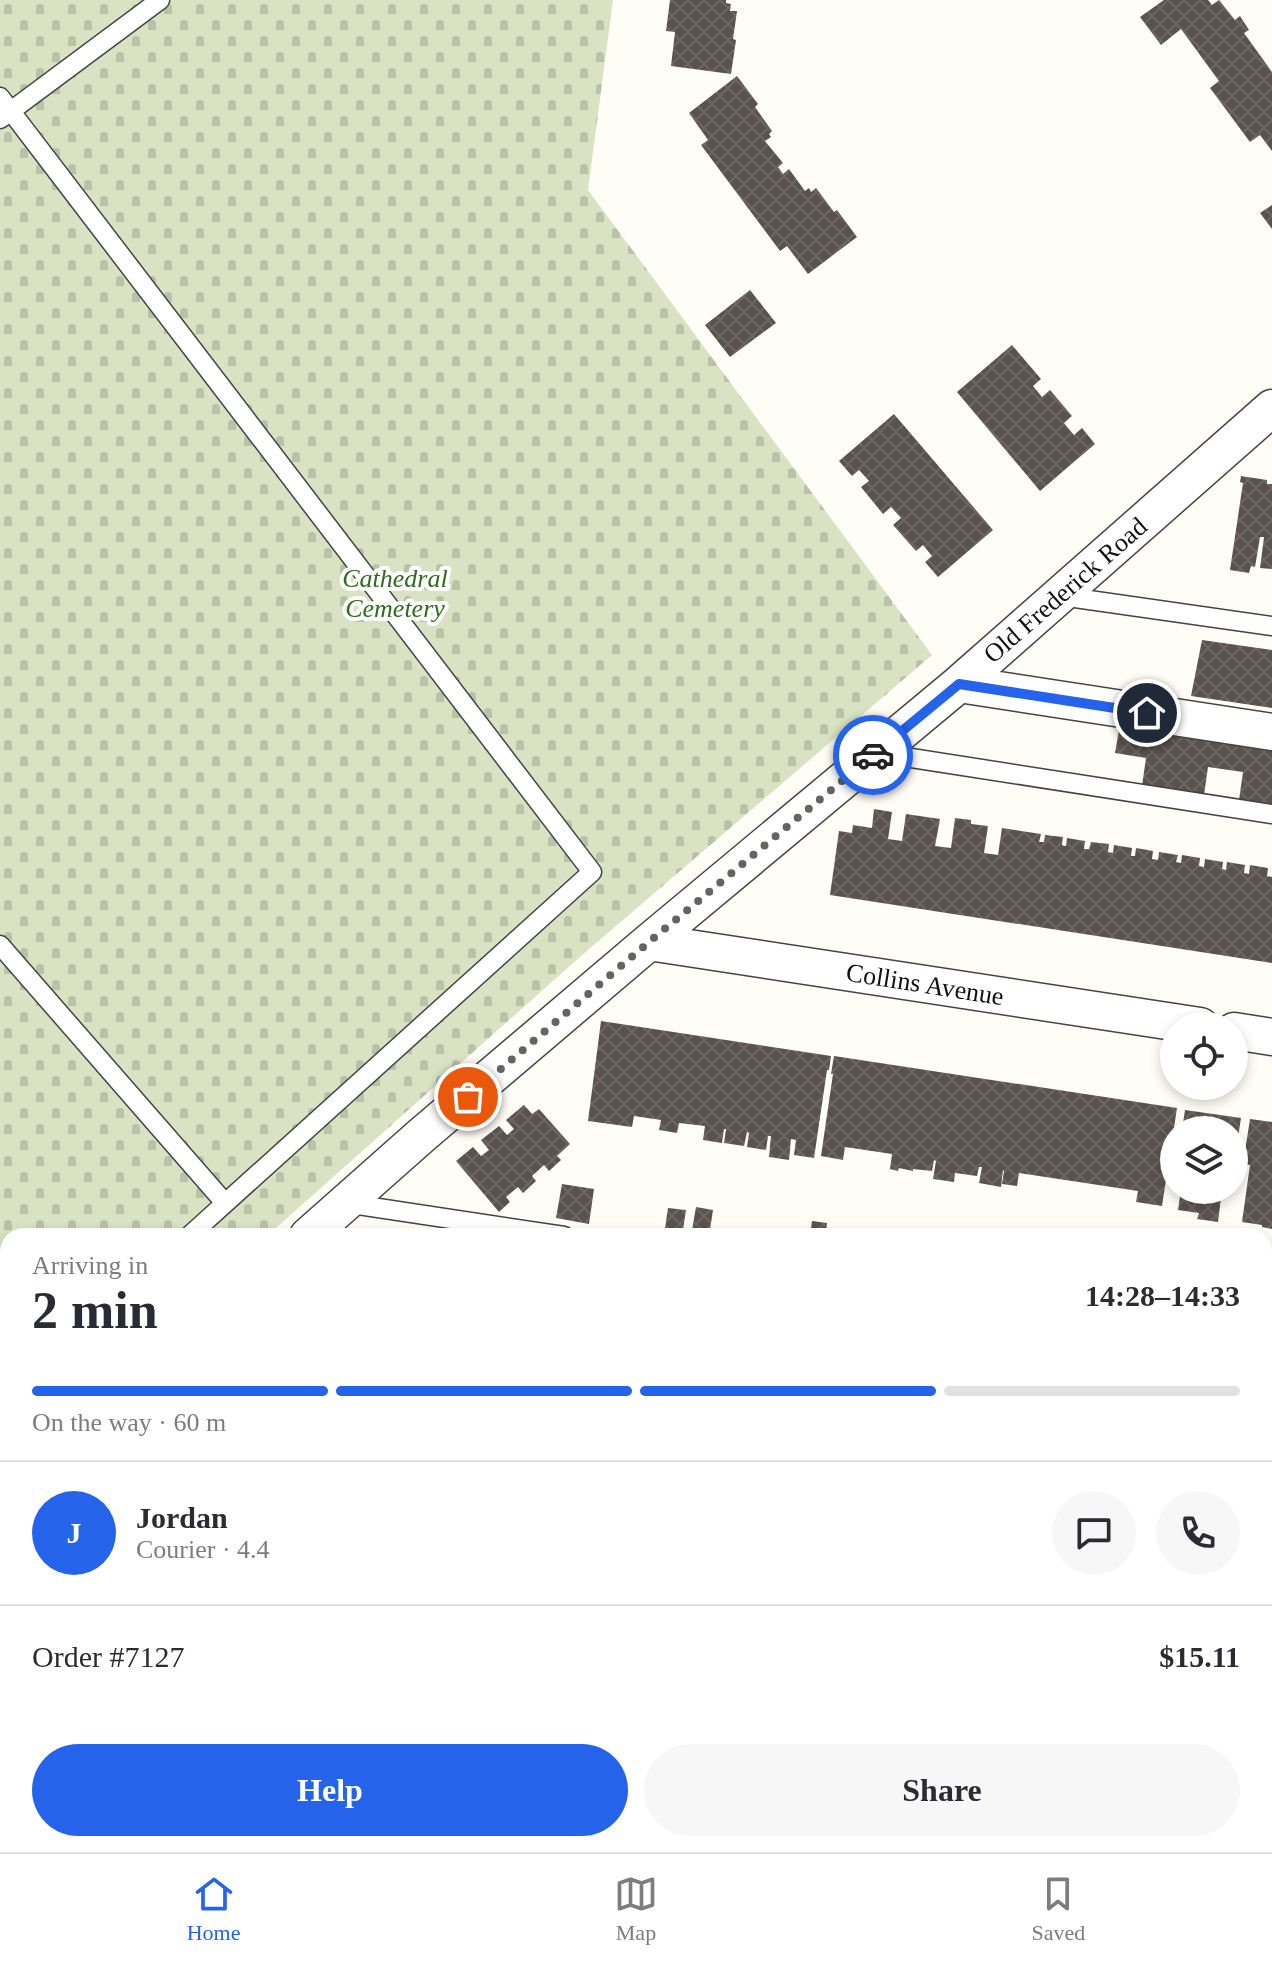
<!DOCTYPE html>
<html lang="en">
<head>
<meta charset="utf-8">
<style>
  :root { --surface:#fff; --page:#f7f7f7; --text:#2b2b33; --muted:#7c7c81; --line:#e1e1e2; --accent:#2563eb }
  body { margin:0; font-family:Georgia,serif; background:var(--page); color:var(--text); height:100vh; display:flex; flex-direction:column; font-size:30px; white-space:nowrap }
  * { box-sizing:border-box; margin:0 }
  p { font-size:26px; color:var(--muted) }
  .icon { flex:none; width:44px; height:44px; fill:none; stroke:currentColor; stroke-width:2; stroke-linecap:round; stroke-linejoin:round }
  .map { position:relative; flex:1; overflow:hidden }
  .drawer { position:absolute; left:0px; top:1228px; width:1272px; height:624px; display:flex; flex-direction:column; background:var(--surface); border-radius:24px 24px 0 0; box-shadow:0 4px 12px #0003 }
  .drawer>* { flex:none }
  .buttons { position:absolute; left:1160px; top:1012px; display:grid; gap:16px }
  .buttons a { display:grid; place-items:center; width:88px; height:88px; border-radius:50%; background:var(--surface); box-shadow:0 4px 12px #0003; font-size:40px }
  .pin { position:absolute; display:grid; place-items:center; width:68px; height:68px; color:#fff; margin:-34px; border:4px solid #fff; border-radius:50%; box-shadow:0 2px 8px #0007 }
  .courier { position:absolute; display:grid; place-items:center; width:80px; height:80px; margin:-40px; border:6px solid #2563eb; border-radius:50%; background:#fff; color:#222; box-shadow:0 2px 10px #0007 }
  .head em { font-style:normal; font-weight:700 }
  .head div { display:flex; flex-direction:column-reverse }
  .head { display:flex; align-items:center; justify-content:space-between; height:136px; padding:0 32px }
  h1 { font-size:52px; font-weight:700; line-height:60px }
  .bar { display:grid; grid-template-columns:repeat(4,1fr); gap:12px 8px; align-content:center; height:96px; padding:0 32px }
  .bar i { height:10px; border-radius:6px; background:var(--line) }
  .bar .on { background:var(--accent) }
  .bar p { grid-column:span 4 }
  .line { display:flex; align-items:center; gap:20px; padding:0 32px; border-top:2px solid var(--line) }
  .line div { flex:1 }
  .round { display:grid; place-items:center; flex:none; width:84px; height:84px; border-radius:42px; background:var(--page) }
  .action { display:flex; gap:16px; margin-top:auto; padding:16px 32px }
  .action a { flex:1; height:92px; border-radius:48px; background:var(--accent); color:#fff; font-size:32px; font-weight:700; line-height:92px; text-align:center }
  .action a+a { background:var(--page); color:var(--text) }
  .dock { display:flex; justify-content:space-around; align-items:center; height:112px; border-top:2px solid var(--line); background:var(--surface); font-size:22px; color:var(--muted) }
  .dock a { display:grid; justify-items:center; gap:4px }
  .dock .on { color:var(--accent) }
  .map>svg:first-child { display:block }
</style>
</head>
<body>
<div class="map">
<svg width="1272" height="1852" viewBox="0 0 1272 1852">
  <defs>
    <pattern id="cemetery-stones" width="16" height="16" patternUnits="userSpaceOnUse" patternTransform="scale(2)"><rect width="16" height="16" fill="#d9e3c4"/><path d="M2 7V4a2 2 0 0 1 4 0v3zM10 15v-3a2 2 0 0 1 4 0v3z" fill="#b9c2a7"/></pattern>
    <pattern id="building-cross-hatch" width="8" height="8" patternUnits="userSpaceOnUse" patternTransform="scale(2)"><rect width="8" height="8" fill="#5a524d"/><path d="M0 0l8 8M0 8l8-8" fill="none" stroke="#6d6662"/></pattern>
  </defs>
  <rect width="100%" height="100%" fill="#fffdf5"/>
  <path fill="url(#cemetery-stones)" d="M0,0H613L588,190L932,655L581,956L267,1236H8V1466L0,1472Z"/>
  <path fill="url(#building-cross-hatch)" d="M670,0H726V3L731,4L730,11H737L733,39L736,40L731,74L671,66L675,32L666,31Z
    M1164,0H1208L1212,5L1219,0L1235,20L1240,16L1249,30L1244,33L1272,72V151L1260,135L1250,142L1210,88L1219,81L1181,29L1161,45L1140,17Z
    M737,76L758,104L755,107L772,131L769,134L771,137L765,141L783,163L778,167L783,174L789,169L805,191L809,188L811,192L816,188L834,212L837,210L857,237L808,274L787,246L780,251L701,145L708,140L689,113Z
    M1272,205V229L1260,213Z
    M750,290L776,323L730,357L705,325Z
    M1012,345L1041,379L1033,386L1042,397L1050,390L1072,416L1064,423L1074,435L1082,428L1095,444L1040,491L957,392Z
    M894,414L993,530L938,577L925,562L932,556L923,545L916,551L893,525L901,518L891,507L883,514L861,487L869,481L859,470L852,476L839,461Z
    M1241,476L1267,480V484H1272V569L1260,568L1264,537H1260L1255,567L1251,566L1249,573L1230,570L1243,483L1240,482Z
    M1202,640L1272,650V708L1191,696Z
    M1120,724L1272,747V805L1239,800L1243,772L1208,767L1204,795L1142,786L1146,758L1115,753Z
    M874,809L892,812L888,839L902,841L906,814L940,819L935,846L951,848L955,818L971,820V824L988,826L984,853L998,855L1002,828L1041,834L1039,842H1044L1045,835L1063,837L1062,845L1064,846H1066L1067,838L1085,841L1084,849H1089L1091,842L1109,844L1108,852L1113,853L1114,845L1132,848L1131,856H1135L1136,848L1153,851L1152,859L1158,860L1159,852L1178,855L1176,862L1181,863L1182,855L1200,858L1199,866L1204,867L1205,859L1223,862L1222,869L1226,870L1227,862L1245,865L1244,873L1249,874L1250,865L1268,868L1267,876L1272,877V963L830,895L839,831L852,833L853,825L872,828Z
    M601,1021L831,1056L829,1070H827L814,1158L794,1155L796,1140L791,1139L789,1160L769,1157L771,1136H768L766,1150L747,1147L749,1133L747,1132L744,1146L724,1143L726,1129H724L722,1143L703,1140L705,1126L679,1123L677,1133L659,1130L661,1120L634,1116L632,1127L588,1121Z
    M834,1056L1177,1108L1162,1206L1136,1202L1138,1191L1019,1173L1017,1186L1002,1184L1004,1171L1003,1170L1001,1187L979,1183L982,1167H979L977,1176L955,1173L954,1182L933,1179L936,1161L934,1160L932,1171L913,1169V1171L899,1168L898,1171L890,1169L892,1154L845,1147L843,1160L821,1156L833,1074H831Z
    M524,1105L532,1114L539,1109L570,1144L557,1156L561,1160L549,1171L544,1165L532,1176L536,1181L523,1193L518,1187L506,1197L510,1202L499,1212L456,1161L473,1147L481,1156L489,1150L481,1140L499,1126L507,1135L514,1129L506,1120Z
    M1185,1110L1241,1118L1236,1151H1234V1130H1182Z
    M1250,1119L1272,1122V1229L1262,1227V1225L1242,1222L1250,1165L1243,1164Z
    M562,1184L594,1189L589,1224L556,1218Z
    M1181,1190H1222L1218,1222L1197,1219L1199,1213L1178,1210Z
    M696,1207L713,1210L709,1236H691Z
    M668,1208L686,1210L682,1236L664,1235Z
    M812,1221L827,1223L826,1236H810Z
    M883,1229L902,1232V1236H882Z
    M1264,1360L1272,1361L1270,1392L1264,1391Z
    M2,1564L8,1565V1636L0,1635Z
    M659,1844H676L675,1852H658Z"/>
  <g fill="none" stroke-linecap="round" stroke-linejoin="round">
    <g stroke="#444" stroke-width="21">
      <path id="lane" d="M0,97L592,872L189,1236
        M0,119L160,0
        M1061,596L1272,626
        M879,753L1272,814
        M0,945L225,1203
        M345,1203L564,1236
        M1264,1342L1272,1343
        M0,1411L8,1403
        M341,1844L393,1852"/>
    </g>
    <g stroke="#444" stroke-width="39">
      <path id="street" d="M959,684L1272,732
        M649,942L1200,1026
        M1234,1031L1272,1037
        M308,1236L422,1135L649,942L959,684L1272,408
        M0,1507L8,1500
        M1264,1667L1272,1668
        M72,1852L73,1844
        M1121,1852L1122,1844"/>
    </g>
    <use href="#lane" stroke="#fff" stroke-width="18"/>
    <use href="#street" stroke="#fff" stroke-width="36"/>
  </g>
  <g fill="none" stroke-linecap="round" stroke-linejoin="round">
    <path stroke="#646461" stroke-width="8" stroke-dasharray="0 14.4" d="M468,1097L649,942L873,755"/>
    <path stroke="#2563eb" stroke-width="10" d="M873,755L959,684L1147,713"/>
  </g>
  <g text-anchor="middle" stroke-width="8" stroke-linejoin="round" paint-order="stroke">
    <g font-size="26" font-style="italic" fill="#2f6b1f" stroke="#fff">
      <text x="395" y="587">Cathedral<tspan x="395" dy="30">Cemetery</tspan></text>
    </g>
    <g font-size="26" fill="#111" stroke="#fff">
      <text transform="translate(1065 590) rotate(-41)" y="9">Old Frederick Road</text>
      <text transform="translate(925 984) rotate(9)" y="9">Collins Avenue</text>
    </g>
  </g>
</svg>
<div class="buttons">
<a><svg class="icon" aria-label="locate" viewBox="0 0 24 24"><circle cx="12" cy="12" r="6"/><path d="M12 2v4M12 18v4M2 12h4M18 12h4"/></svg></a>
<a><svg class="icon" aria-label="layers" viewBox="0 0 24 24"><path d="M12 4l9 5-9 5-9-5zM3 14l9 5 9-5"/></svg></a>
</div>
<div class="pin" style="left:468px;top:1097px;background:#ea580c"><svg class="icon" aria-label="bag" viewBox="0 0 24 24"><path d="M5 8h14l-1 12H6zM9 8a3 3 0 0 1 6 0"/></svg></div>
<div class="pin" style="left:1147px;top:713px;background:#1f2937"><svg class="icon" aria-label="home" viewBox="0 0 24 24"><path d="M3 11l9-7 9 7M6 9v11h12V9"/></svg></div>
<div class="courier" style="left:873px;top:755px"><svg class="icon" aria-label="car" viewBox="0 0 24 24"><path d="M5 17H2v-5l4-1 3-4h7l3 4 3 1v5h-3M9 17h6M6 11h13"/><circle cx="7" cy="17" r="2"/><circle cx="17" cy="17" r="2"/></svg></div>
<section class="drawer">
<div class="head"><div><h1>2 min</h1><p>Arriving in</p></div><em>14:28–14:33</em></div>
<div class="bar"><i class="on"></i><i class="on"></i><i class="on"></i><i></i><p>On the way · 60 m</p></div>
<div class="line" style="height:144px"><b class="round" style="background:var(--accent);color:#fff">J</b><div><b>Jordan</b><p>Courier · 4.4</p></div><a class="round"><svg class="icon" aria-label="chat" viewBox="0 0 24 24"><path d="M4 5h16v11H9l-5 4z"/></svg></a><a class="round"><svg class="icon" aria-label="phone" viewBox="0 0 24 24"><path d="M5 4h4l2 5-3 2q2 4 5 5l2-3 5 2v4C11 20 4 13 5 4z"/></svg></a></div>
<div class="line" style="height:104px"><div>Order #7127</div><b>$15.11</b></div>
<div class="action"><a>Help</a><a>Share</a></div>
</section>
</div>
<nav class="dock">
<a class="on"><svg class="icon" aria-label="home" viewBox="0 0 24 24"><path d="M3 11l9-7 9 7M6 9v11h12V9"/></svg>Home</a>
<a><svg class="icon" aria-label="map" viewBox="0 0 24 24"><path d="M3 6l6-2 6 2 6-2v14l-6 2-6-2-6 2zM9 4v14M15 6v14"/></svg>Map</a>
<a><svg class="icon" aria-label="saved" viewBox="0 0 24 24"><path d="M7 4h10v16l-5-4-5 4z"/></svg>Saved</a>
</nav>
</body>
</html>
